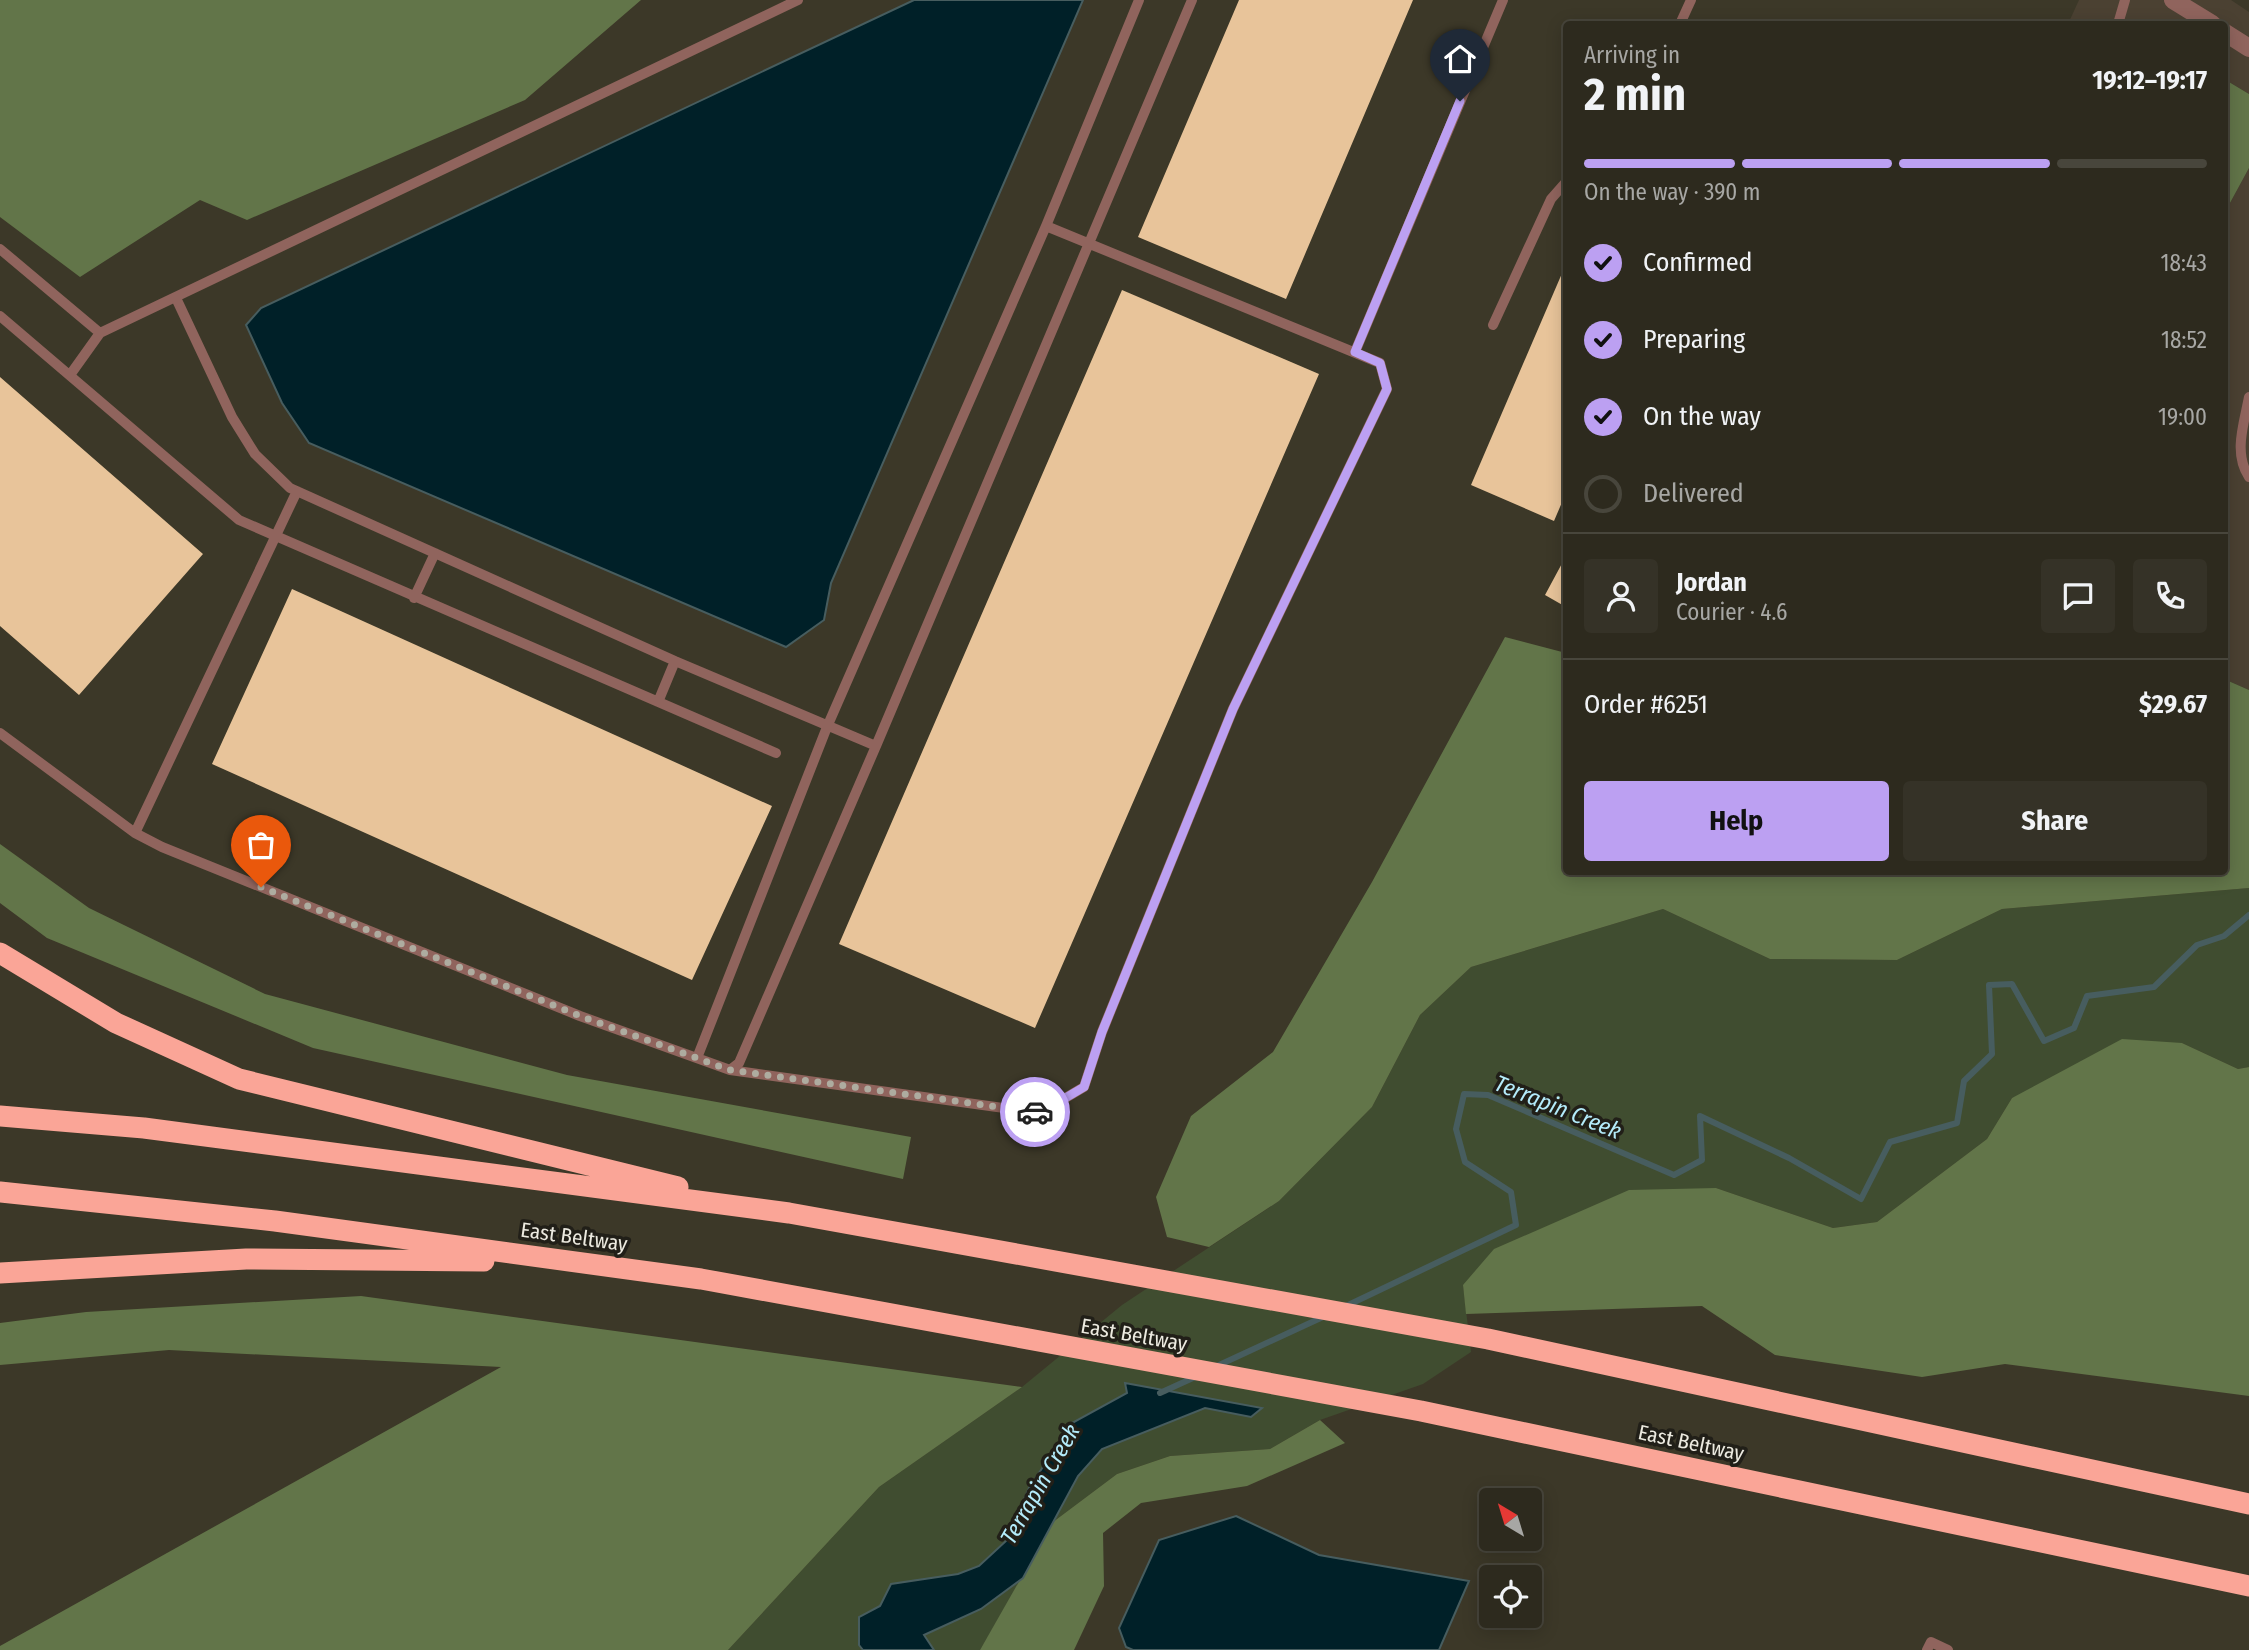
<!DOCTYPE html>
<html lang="en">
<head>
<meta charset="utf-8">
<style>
  :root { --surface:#2d2a1e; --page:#353227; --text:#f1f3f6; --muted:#a7a7a4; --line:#48463c; --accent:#bca0f2 }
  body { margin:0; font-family:"Fira Sans Condensed",sans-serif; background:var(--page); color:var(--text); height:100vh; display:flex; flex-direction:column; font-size:26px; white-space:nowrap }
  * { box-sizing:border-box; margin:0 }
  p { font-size:23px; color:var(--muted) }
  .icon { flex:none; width:38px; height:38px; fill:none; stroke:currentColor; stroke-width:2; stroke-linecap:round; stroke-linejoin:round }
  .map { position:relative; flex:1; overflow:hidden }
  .details { position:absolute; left:1563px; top:21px; width:665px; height:854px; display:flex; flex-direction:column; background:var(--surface); border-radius:7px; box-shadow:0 4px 18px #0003,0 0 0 2px var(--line) }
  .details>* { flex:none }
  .needle { width:46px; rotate:322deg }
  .tools { position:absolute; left:1479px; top:1488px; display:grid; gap:14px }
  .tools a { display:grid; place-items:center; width:63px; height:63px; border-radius:7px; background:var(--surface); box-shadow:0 4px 18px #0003,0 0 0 2px var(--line); font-size:35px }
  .pin { position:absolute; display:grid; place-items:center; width:60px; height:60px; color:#fff; margin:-72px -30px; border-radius:50% 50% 50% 0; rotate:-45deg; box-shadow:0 0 7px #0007 }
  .pin .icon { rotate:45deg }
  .courier { position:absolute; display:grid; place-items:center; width:70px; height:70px; margin:-35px; border:5px solid #bca0f2; border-radius:50%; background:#fff; color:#222; box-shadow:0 2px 9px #0007 }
  .head em { font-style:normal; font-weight:700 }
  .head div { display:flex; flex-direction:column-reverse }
  .head { display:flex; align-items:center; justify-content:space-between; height:119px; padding:0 21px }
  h1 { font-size:46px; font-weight:700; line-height:52px }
  .bar { display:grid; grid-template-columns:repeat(4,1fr); gap:10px 7px; align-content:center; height:84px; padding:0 21px }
  .bar i { height:9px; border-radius:5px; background:var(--line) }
  .bar .on { background:var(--accent) }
  .bar p { grid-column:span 4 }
  .line { display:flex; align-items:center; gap:18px; padding:0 21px; border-top:2px solid var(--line) }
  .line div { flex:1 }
  .round { display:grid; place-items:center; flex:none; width:74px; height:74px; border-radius:7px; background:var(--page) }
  ol { padding:0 21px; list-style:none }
  li { display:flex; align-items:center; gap:21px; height:77px }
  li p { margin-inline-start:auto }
  li .icon { padding:7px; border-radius:50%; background:var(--accent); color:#111; stroke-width:4 }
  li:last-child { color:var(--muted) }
  li i { width:38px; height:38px; border:4px solid var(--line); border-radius:50% }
  .primary-button { display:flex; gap:14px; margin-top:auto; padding:14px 21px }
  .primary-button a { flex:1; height:80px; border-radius:7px; background:var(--accent); color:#111; font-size:28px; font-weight:700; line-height:80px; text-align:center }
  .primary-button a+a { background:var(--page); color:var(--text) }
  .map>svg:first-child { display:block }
</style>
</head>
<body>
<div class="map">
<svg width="2249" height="1650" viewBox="0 0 2249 1650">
  <rect width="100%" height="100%" fill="#3c3828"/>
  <path fill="#4b4132" d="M2079,0H2231L2249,12V94L2224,79V24H2068Z
    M2249,168V690L2224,679V214Z"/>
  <path fill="#404d30" d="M2249,888V1067L2238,1069L2182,1043L2012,1098L1987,1139L1877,1222L1833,1228L1716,1188L1463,1285L1471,1352L1423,1384L1320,1420L1270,1449L1170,1456L1117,1474L1053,1522L1078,1476L1102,1449L1205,1408L1250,1417L1261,1409L1126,1383L1127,1393L1072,1423L1029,1488L1006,1541L979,1566L958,1574L891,1584L880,1606L859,1617V1644L863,1650H728L879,1487L1022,1387L1122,1305L1279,1201L1372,1107L1420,1015L1471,967L1663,909L1770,959L1897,960L2002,909Z
    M1023,1578L980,1650H934L924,1635L981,1609Z"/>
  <path fill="#627549" d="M0,0H641L525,100L247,220L200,200L80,277L0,217Z
    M2224,79L2249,94V168L2224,214Z
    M1505,637L1566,653V872H2224V679L2249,690V888L2002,909L1897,960L1770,959L1663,909L1471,967L1420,1015L1372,1107L1279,1201L1209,1247L1167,1237L1156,1197L1191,1116L1273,1052L1372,882Z
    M0,844L89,908L265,994L567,1075L911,1137L903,1179L313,1048L47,938L0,903Z
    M2122,1039L2182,1043L2238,1069L2249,1067V1396L2005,1364L1922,1377L1775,1355L1702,1306L1466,1314L1463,1285L1494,1249L1629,1190L1716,1188L1833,1228L1877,1222L1987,1139L2012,1098Z
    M361,1296L1022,1387L879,1487L728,1650H0V1646L501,1367L169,1350L0,1365V1323L86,1312Z
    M1320,1420L1345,1443L1247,1486L1141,1503L1103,1533L1104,1586L1074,1650H980L1053,1522L1117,1474L1170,1456L1270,1449Z"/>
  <path fill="#002028" stroke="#475d5f" stroke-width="2" d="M914,0H1083L831,583L824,620L786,647L309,443L282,403L246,325L261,308Z
    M1125,1383L1262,1408L1251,1417L1205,1408L1102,1449L1078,1476L1023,1578L981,1609L924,1635L934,1650H863L859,1645V1617L880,1606L891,1584L958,1574L979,1566L1006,1541L1029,1488L1072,1423L1127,1393Z
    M1236,1516L1319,1555L1469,1581L1439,1650H1133L1126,1647L1119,1628L1159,1540Z"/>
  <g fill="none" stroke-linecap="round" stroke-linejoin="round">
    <path stroke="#475d5f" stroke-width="6" d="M1344,1307L1516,1225L1511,1192L1465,1162L1456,1129L1464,1094L1488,1095L1674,1175L1702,1160L1700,1116L1789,1158L1861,1199L1890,1142L1957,1123L1964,1081L1992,1054L1989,985L2012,984L2044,1041L2074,1028L2087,996L2154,987L2197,945L2224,936L2249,915
      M1217,1366L1325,1316
      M1160,1393L1195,1377"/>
  </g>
  <path fill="#e8c49a" d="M1239,0H1413L1286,299L1138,237Z
    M1566,264V493L1554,521L1471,485Z
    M1122,290L1319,374L1035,1028L839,944Z
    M0,377L203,554L79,695L0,626Z
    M1566,556V607L1545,595Z
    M292,589L772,806L692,980L212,764Z"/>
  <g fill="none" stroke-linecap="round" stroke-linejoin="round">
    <path stroke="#90645d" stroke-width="10" d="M1680,24L1691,0
      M2118,24L2125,0
      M0,249L100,333L798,0
      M0,316L239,520L776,753
      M1493,325L1551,199L1566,182
      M1355,352L1503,0
      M70,375L100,333
      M2249,397C2244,424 2233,453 2249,477
      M414,598L435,553
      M658,702L675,661
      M0,733L135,833L162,847L580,1016L730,1070L739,1063L876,746L675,661L290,488L255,454L232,417L176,298
      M876,746L1192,0
      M135,833L297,491
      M697,1058L827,727L1046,226L1139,0
      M730,1070L1040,1113L1084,1087L1102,1032L1233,709L1387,389L1380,363L1046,226
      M1927,1650L1931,1642L1948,1650"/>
    <path stroke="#90645d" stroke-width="18" d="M2173,0L2212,24
      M2224,32L2249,48"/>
    <path stroke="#faa597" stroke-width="21" d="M0,953L116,1023L239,1079L678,1187
      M0,1116L144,1128L789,1213L1488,1339L2249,1504
      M0,1192L275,1221L701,1279L1421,1411L2249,1586
      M0,1273L246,1259L484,1261"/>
  </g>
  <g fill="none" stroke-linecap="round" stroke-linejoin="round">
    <path stroke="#aeaca0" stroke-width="7" stroke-dasharray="0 12.6" d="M261,887L580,1016L730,1070L1035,1112"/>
    <path stroke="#bca0f2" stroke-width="9" d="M1035,1112L1040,1113L1084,1087L1102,1032L1233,709L1387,389L1380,363L1355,352L1460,101"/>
  </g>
  <g text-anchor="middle" stroke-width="7" stroke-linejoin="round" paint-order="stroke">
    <g font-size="21" fill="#eceae0" stroke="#211f18">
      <text transform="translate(574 1237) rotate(8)" y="7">East Beltway</text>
      <text transform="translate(1134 1335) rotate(10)" y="7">East Beltway</text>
      <text transform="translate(1691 1443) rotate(12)" y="7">East Beltway</text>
    </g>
    <g font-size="23" font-style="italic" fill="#b4ebfa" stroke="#211f18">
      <text transform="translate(1558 1107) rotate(22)" y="8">Terrapin Creek</text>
      <text transform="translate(1040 1484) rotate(-60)" y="8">Terrapin Creek</text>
    </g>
  </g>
</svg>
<div class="tools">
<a><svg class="needle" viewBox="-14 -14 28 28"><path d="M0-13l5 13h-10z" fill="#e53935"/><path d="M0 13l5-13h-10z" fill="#a7a7a4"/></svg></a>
<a><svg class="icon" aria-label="locate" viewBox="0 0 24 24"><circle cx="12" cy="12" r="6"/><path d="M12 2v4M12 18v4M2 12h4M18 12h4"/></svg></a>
</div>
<div class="pin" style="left:261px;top:887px;background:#ea580c"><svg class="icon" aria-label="bag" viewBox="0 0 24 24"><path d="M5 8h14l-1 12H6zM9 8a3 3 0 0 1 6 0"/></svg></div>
<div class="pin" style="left:1460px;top:101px;background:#1f2937"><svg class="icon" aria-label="home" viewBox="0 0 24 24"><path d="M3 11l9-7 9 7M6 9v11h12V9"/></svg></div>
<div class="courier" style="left:1035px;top:1112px"><svg class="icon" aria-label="car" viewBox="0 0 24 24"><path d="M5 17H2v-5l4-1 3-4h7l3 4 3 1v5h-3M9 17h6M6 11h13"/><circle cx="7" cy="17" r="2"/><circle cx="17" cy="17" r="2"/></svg></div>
<section class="details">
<div class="head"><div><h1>2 min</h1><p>Arriving in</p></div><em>19:12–19:17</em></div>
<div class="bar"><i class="on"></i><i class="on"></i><i class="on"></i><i></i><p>On the way · 390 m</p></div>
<ol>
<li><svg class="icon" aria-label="check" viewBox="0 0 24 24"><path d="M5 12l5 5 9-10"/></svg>Confirmed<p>18:43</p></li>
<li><svg class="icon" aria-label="check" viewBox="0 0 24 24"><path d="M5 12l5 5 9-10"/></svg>Preparing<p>18:52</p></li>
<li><svg class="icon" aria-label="check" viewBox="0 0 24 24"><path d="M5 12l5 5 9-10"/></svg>On the way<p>19:00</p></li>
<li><i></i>Delivered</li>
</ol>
<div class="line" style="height:126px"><a class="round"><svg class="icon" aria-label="person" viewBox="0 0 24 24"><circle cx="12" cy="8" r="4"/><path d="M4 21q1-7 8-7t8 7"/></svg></a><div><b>Jordan</b><p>Courier · 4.6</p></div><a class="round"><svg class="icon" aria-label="chat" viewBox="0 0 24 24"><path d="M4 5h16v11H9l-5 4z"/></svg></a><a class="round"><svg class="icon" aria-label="phone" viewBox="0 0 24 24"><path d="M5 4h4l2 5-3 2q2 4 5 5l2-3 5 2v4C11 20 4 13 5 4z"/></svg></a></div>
<div class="line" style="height:91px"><div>Order #6251</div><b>$29.67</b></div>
<div class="primary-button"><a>Help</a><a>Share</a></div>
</section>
</div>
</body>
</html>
